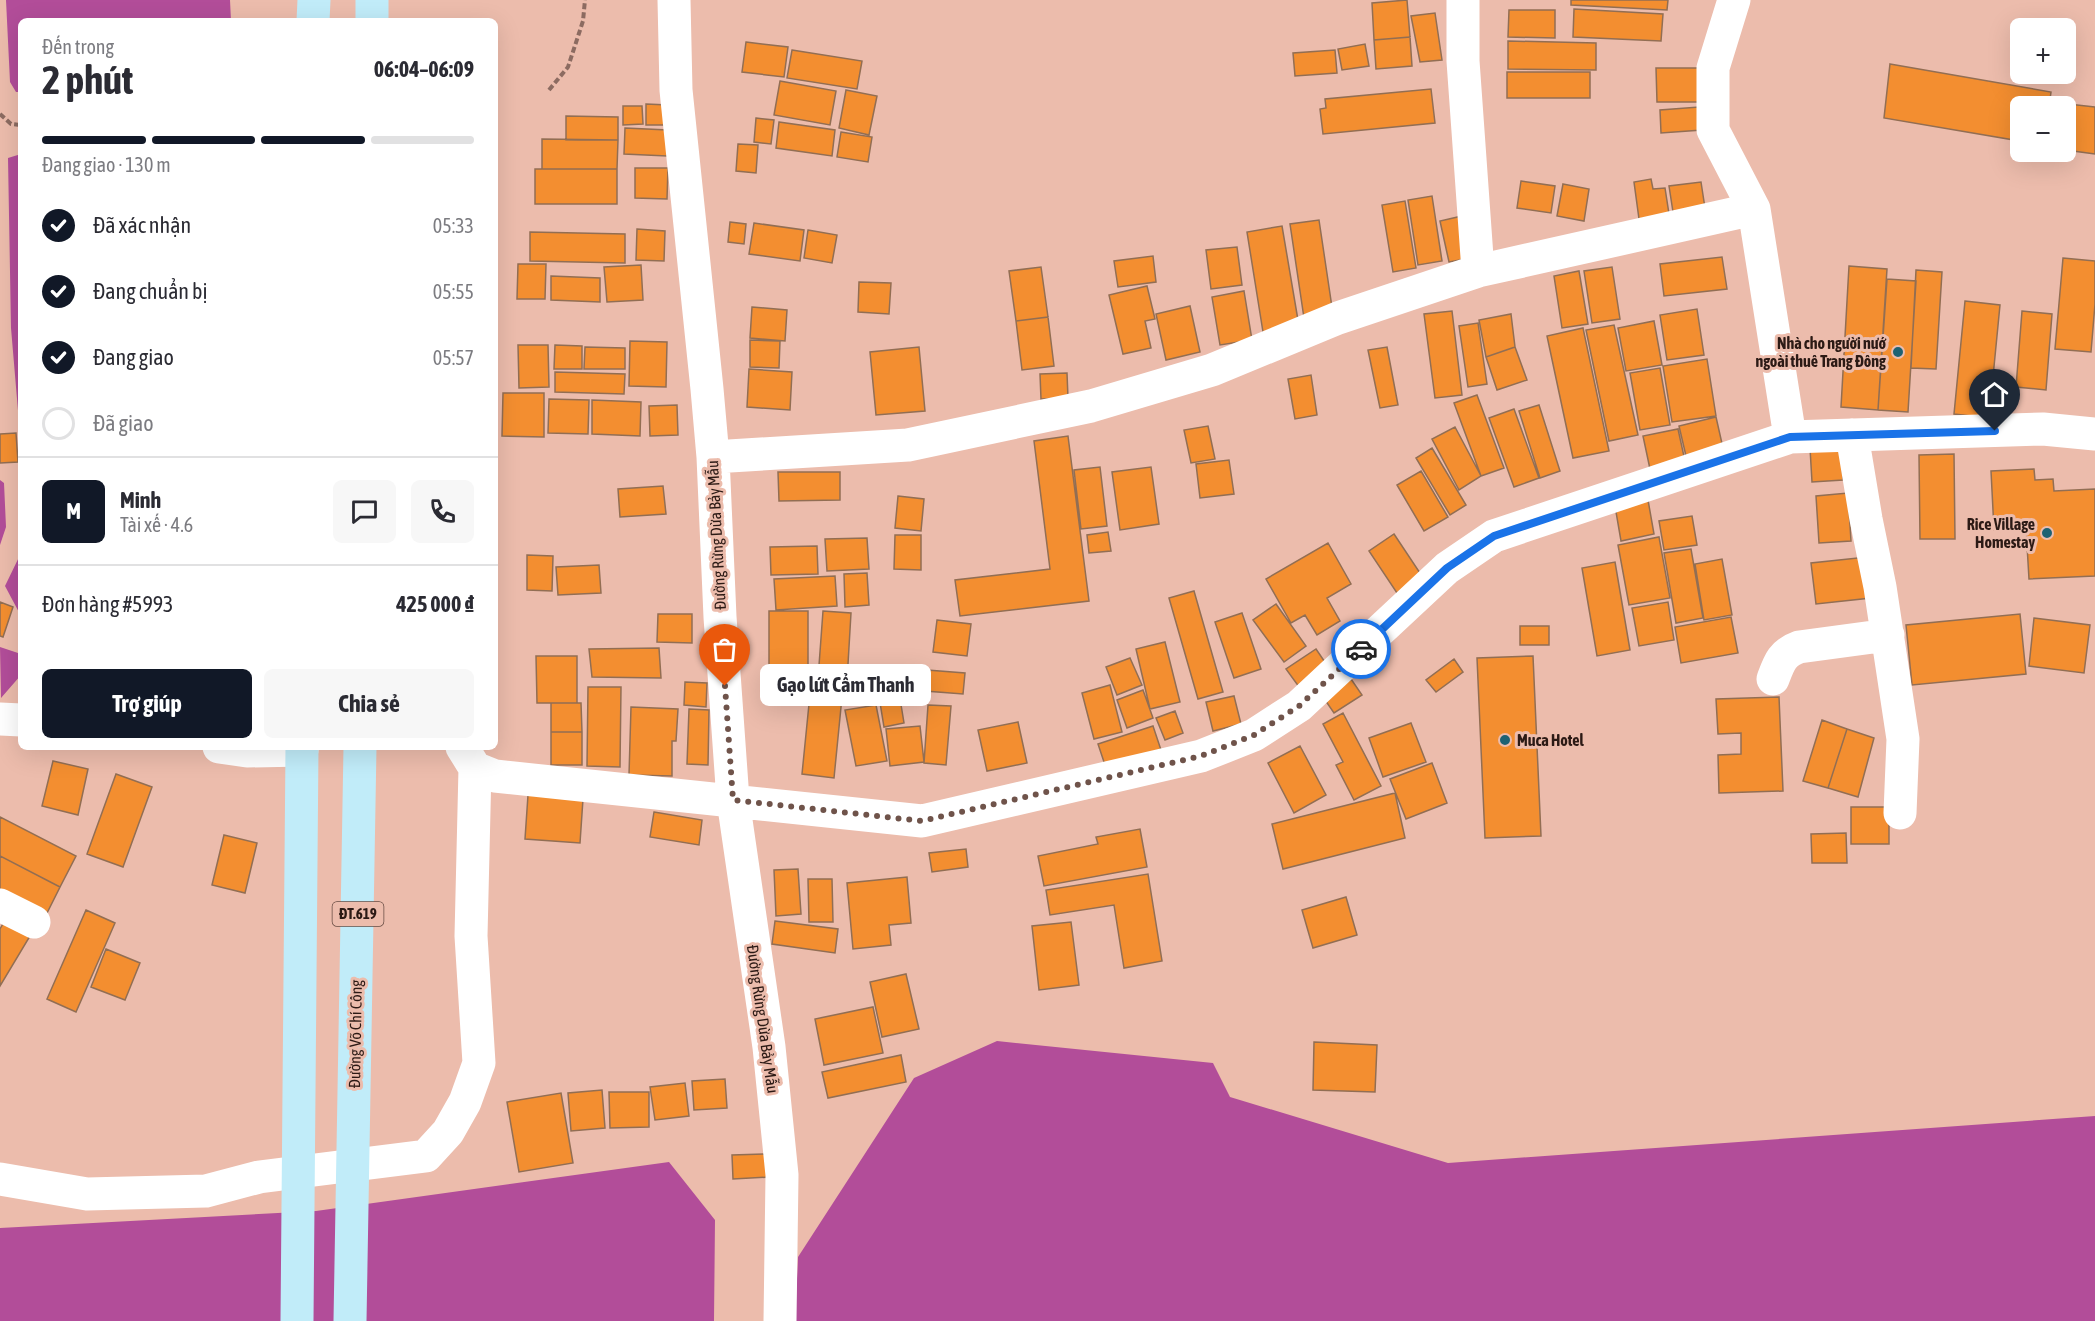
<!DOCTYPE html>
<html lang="vi">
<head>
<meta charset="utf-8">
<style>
  :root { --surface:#fff; --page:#f7f7f7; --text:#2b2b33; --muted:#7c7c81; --line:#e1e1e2; --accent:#111827 }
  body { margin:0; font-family:"Asap Condensed",sans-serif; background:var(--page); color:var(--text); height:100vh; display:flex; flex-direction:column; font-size:22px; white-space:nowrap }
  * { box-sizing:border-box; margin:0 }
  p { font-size:20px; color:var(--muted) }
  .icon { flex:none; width:33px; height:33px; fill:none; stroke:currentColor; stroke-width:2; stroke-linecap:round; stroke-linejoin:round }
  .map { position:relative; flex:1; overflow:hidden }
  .details { position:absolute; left:18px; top:18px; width:480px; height:732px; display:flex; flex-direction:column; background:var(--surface); border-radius:9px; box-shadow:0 6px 24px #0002 }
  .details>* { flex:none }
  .fabs { position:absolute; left:2010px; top:18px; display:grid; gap:12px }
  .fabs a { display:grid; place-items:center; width:66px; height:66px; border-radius:9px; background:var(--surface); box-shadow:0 6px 24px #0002; font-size:30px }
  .pin { position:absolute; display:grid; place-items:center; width:51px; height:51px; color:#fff; margin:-62px -26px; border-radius:50% 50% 50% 0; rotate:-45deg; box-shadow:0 0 6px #0007 }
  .pin .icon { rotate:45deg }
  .courier { position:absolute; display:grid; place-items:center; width:60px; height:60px; margin:-30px; border:4px solid #1a73e8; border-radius:50%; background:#fff; color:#222; box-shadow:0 2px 8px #0007 }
  .bubble { position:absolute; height:42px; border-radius:9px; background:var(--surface); box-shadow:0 6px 24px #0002; font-size:20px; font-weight:700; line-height:42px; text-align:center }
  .overview em { font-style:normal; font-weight:700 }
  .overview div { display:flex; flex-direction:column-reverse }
  .overview { display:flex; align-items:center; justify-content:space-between; height:102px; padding:0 24px }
  h1 { font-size:39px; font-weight:700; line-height:45px }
  .bar { display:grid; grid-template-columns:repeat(4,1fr); gap:9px 6px; align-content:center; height:72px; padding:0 24px }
  .bar i { height:8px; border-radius:4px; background:var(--line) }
  .bar .current { background:var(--accent) }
  .bar p { grid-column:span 4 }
  .line { display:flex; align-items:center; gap:15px; padding:0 24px; border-top:2px solid var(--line) }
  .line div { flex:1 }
  .round { display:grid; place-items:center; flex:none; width:63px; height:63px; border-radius:9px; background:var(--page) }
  ol { padding:0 24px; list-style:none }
  li { display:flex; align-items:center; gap:18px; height:66px }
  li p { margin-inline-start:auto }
  li .icon { padding:6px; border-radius:50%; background:var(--accent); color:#fff; stroke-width:4 }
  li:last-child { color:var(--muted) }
  li i { width:33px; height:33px; border:3px solid var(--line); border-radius:50% }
  .action { display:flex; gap:12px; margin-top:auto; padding:12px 24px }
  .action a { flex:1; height:69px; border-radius:9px; background:var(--accent); color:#fff; font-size:24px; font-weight:700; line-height:69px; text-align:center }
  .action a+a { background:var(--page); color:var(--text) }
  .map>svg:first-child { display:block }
</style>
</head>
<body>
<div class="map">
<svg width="2095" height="1321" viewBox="0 0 2095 1321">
  <rect width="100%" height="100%" fill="#ecbcac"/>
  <path fill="#b24d99" d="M6,0H230L231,21H21V92H16L10,82Z
    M21,154V446L11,328L8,158Z
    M0,480L4,483L6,527L0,545Z
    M21,553V616L5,586Z
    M0,647L21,654V675L1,698Z
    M997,1041L1213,1063L1230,1097L1448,1163L2095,1116V1321H795L798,1257L914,1078Z
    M669,1162L715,1220L714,1321H0V1228L316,1211Z"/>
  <path fill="#f38e30" stroke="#926e53" stroke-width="1.5" d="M1407,0L1410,37L1374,40L1372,3Z
    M1571,0H1668L1667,10L1571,5Z
    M1574,9L1663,14L1661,41L1573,37Z
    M1509,10H1555V38L1508,37Z
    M1435,13L1442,60L1420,62L1411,16Z
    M1410,37L1412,66L1376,69L1374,40Z
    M1508,41L1596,43V70L1508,69Z
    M746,42L788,47L784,77L742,72Z
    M1365,44L1369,66L1342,70L1338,49Z
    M792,50L862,61L857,89L787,78Z
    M1335,50L1337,73L1295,76L1293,53Z
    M1890,64L2051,92L2049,106H2020V141L1884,118Z
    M1656,68H1700L1701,102H1657Z
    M1507,72H1590V98H1507Z
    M780,81L836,91L830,125L774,115Z
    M1431,89L1435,123L1323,134L1320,109L1326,108L1325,99Z
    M846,90L877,96L869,135L839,128Z
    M646,104L668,105L667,125H646Z
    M2068,104L2095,107V154L2066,150Z
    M623,106H642L643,124L623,125Z
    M1699,107L1702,130L1661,133L1660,110Z
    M566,116L618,117V140H566Z
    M756,118L774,120L771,144L754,142Z
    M779,122L835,130L832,156L776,148Z
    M625,128L668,130L667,156L624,154Z
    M841,132L872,137L868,162L837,157Z
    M542,139L618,140L617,169H542Z
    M738,144L758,145L756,173L736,171Z
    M635,168H668L667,199L635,198Z
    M535,169H617V204H535Z
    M1651,179L1653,189L1665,188L1669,214L1639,219L1634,182Z
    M1521,181L1555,186L1551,213L1517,208Z
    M1701,182L1705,208L1673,212L1669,186Z
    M1563,184L1589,189L1584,221L1557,216Z
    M1432,196L1442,261L1418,265L1408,200Z
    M1405,201L1416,268L1393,272L1382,205Z
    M1462,216L1471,258L1449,262L1440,221Z
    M1319,220L1333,314L1304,318L1290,224Z
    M730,222L746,224L744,244L728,242Z
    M754,223L804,230L800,261L749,254Z
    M1282,226L1299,326L1263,332L1247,232Z
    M637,229L665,231L664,261L636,260Z
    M808,230L837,235L832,263L804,258Z
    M530,232L625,234V263L530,261Z
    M1237,247L1242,285L1211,289L1206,250Z
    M1153,256L1156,282L1118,287L1114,261Z
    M1722,257L1727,289L1664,296L1660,264Z
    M2063,258L2095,261V304L2091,352L2055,349Z
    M518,264H546L545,299H517Z
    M641,265L643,300L607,302L604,267Z
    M1849,266L1887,269L1878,410L1841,407Z
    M1041,267L1048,317L1016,321L1009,271Z
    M1612,267L1620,319L1592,323L1584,271Z
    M1916,270L1942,272L1936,369L1911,368Z
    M1579,271L1588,324L1562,328L1554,276Z
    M551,276L600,278V302L551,300Z
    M1887,279L1916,281L1908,412L1878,410Z
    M859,282L891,283L889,314L858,312Z
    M1147,286L1155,319L1145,321L1151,348L1123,354L1109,295Z
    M1244,291L1252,340L1220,345L1212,297Z
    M1965,301L2000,305L1989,418L1954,414Z
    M1190,306L1200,352L1166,360L1156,314Z
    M752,307L787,310L785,341L750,338Z
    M1697,309L1704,355L1667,360L1660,315Z
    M1452,311L1462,395L1435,398L1424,314Z
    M2022,311L2052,314L2046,390L2016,387Z
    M1511,314L1515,347L1486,357L1479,320Z
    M1048,317L1054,366L1022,370L1016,321Z
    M1654,321L1662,365L1626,371L1618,328Z
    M1478,323L1487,384L1468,387L1459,326Z
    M1614,325L1638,435L1609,441L1586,330Z
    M1583,328L1609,451L1573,458L1547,336Z
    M750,340L780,341L779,368L750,367Z
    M630,341L667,342L666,387L629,386Z
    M518,345H548L549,387L519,388Z
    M555,345L582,346V369H554Z
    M585,347L625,348V369H584Z
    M919,347L925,411L876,415L870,352Z
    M1387,347L1398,405L1380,408L1368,350Z
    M1515,347L1527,380L1497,390L1486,357Z
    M1707,359L1716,416L1672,422L1663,366Z
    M1660,368L1670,425L1640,430L1630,373Z
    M749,369L792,372L790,410L747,407Z
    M555,372L625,374L624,394L555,392Z
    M1067,373L1068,398L1041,399L1040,374Z
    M1311,375L1317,415L1295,419L1288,379Z
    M503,393H544V437L502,436Z
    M1477,395L1504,468L1481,476L1454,403Z
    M549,399L589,400L588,434L548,433Z
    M592,400L641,402L640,436L592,434Z
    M677,405L678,435L650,436L649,406Z
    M1539,405L1560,471L1540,478L1519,411Z
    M1514,409L1539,478L1514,487L1489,418Z
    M1716,417L1723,448L1686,456L1679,426Z
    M1208,426L1215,459L1191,463L1184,430Z
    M1455,427L1481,476L1459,490L1432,439Z
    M1678,429L1685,461L1650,469L1643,436Z
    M16,433L18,462L0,463V434Z
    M1068,436L1089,601L960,616L955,580L1050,569L1034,441Z
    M1841,447L1843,480L1812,482L1810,448Z
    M1432,448L1466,505L1450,515L1416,458Z
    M1954,454L1955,539H1920L1919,455Z
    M1229,460L1234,494L1200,498L1196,464Z
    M1100,467L1107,526L1081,529L1074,470Z
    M1151,467L1159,524L1120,530L1112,472Z
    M2034,469L2035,480L2053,479L2054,491L2095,489V576L2029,579L2026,528L1994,530L1991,471Z
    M1421,471L1448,517L1424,531L1397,485Z
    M778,472H840V500L779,501Z
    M663,486L666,514L620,517L618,489Z
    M1848,493L1851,541L1819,543L1816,496Z
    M898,496L924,499L921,531L895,528Z
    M1648,500L1654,534L1621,541L1615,506Z
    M1692,516L1697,545L1664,550L1659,521Z
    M1108,532L1111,551L1089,553L1087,535Z
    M1394,534L1422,576L1397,593L1369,551Z
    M895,535H921V570L894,569Z
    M1659,537L1670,598L1629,605L1618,545Z
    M867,538L869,569L827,571L825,539Z
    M1328,543L1351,584L1327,598L1340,621L1317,635L1305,615L1291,623L1266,579Z
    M817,546L818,574L771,575L770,547Z
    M1691,549L1703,618L1676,623L1664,553Z
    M527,555L553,556L552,591L527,590Z
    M1867,557L1871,598L1816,604L1811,563Z
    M1722,559L1732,615L1704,620L1695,564Z
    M1615,562L1630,650L1597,656L1582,568Z
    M599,565L601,593L558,595L556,567Z
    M867,573L869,605L845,607L844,574Z
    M835,576L837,606L776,610L774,579Z
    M1194,591L1223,692L1198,699L1169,598Z
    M0,602L13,607L3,637L0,636Z
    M1668,602L1674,640L1639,646L1632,608Z
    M1276,604L1306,646L1284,662L1253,620Z
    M769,611H808V680H769Z
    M823,611L851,613L847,681L818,679Z
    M1242,613L1261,669L1234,678L1215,622Z
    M658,614H692V643L657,642Z
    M2020,614L2026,674L1912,685L1906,625Z
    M1731,617L1738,653L1681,663L1675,627Z
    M2034,618L2090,625L2084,673L2029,666Z
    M937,620L971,624L967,656L933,652Z
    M1520,626H1549V645H1520Z
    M1165,642L1180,702L1150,709L1136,649Z
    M659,648L661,678L592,677L589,649Z
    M1316,649L1331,671L1302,691L1286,669Z
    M536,656H577V703H537Z
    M1533,656L1541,836L1485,838L1477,658Z
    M1130,658L1142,685L1117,695L1106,667Z
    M1454,659L1463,672L1436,692L1426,680Z
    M927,670L965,673L963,694L925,691Z
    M896,674L904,723L884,727L876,678Z
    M1351,679L1362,695L1334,713L1323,697Z
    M685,682L707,683L706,707L684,705Z
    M811,684L843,687L834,778L802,774Z
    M1110,685L1122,732L1094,739L1082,693Z
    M588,687H621L620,767L587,766Z
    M1143,690L1153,718L1127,728L1117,700Z
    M1234,696L1241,724L1213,731L1206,702Z
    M1779,697L1783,791L1719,793L1718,755L1741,754V733L1718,734L1716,699Z
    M551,703H581L582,732H551Z
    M876,705L887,761L856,766L845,710Z
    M928,705L951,706L946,765L924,763Z
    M631,707L678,709L676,741H672V776L629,775Z
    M689,709L709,710L708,765L687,764Z
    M1175,711L1183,733L1165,740L1156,718Z
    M1343,713L1381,786L1354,800L1336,765L1343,762L1323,724Z
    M1822,720L1847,729L1828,788L1803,781Z
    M1018,722L1027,763L987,771L978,730Z
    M1411,723L1426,762L1383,777L1369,738Z
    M920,726L924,762L890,766L886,729Z
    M1153,726L1162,753L1107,771L1098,744Z
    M1847,729L1874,738L1858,797L1828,788Z
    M551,732H582V765H551Z
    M1300,746L1326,795L1294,813L1268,763Z
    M53,761L88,769L78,815L42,806Z
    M1432,763L1447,803L1406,819L1390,779Z
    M116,774L152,787L123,867L87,854Z
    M1395,793L1405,838L1283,869L1272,824Z
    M528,795L583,799L580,843L525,839Z
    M1851,807H1889V844H1851Z
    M654,812L702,820L699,845L650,837Z
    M0,817L76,856L60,887L0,856Z
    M1140,829L1147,867L1044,886L1038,856L1098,844L1096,837Z
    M1846,833L1847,863H1812L1811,834Z
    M224,835L257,843L245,893L212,885Z
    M966,849L968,867L932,872L929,853Z
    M0,856L60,887L44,919L0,896Z
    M798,869L801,914L776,916L774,870Z
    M1148,874L1162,961L1124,968L1114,905L1050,915L1046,890Z
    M907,877L911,923L889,925L891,945L853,949L847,883Z
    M808,879H832L833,922H809Z
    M1346,897L1357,935L1313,948L1302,910Z
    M86,910L115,923L76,1012L47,999Z
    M8,915L33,931L0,986V929Z
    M775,921L838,929L835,953L772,944Z
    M1071,922L1079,985L1039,990L1032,926Z
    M106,949L140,963L125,1000L91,987Z
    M906,974L919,1029L882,1037L870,982Z
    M873,1007L883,1053L824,1065L815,1019Z
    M1314,1042L1377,1045L1375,1092L1313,1090Z
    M901,1055L906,1082L828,1098L822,1072Z
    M725,1079L727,1108L694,1110L692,1081Z
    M685,1083L689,1116L655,1120L650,1087Z
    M602,1090L605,1128L571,1131L568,1093Z
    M609,1092H649V1127L610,1128Z
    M561,1093L573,1163L519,1172L507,1102Z
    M768,1154L770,1177L733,1179L732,1155Z"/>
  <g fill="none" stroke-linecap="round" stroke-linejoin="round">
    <path stroke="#8c6b61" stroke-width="4" stroke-dasharray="6 3" stroke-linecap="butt" d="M549,90L568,67L583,21L585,0
      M0,114L11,124L21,125"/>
    <path stroke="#fff" stroke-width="33" d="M674,0L676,90L707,389L713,457L720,617L733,800L769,1047L782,1175L780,1321
      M1463,0V61L1478,271
      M1734,0L1713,68V130L1754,209L1790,437
      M1852,435L1866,519L1880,587L1903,739L1900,813
      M713,457L908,445L1091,406L1212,370L1338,318L1478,271L1754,209
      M1773,679C1779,663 1782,653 1799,647L1888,635
      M0,719L21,720
      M219,747L247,751L302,750
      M462,747L475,768L495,776L922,821L1201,756L1254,735L1299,706L1447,568L1494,536L1790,437L2043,429L2095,434
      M0,905L34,922
      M0,1179L87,1194L206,1191L259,1177L426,1156L448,1132L465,1102L479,1063L471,936L475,768"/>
    <path stroke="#c1ecf9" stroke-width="33" d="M313,21L314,0
      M372,21V0
      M297,1321L302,747
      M350,1321L360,747"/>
  </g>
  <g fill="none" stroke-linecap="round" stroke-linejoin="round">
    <path stroke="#6f534a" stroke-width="6" stroke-dasharray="0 10.8" d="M725,686L733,800L922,821L1201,756L1254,735L1299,706L1361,649"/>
    <path stroke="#1a73e8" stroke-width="8" d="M1361,649L1447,568L1494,536L1790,437L1995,431"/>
  </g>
  <g fill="#1d6273" stroke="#ecbcac" stroke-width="2">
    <circle cx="1898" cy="352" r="6"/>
    <circle cx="2047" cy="533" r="6"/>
    <circle cx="1505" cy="740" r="6"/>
  </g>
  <g text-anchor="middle" stroke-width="6" stroke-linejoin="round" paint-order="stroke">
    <rect fill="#ecbcac" stroke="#664b42" stroke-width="1.5" x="332.5" y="902" width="51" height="24" rx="4.5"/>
    <g font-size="15" font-weight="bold" fill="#2c1a15">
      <text x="358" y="919">ĐT.619</text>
    </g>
    <g font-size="16" font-weight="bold" fill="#2c1a15" stroke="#ecbcac" text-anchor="end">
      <text x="1886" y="349">Nhà cho người nướ<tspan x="1886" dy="18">ngoài thuê Trang Đông</tspan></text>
      <text x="2035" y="530">Rice Village<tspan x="2035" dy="18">Homestay</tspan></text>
      <text x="1517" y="746" text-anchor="start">Muca Hotel</text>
    </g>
    <g font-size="16" fill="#2c1a15" stroke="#ecbcac">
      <text transform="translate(716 535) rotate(-93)" y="6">Đường Rừng Dừa Bảy Mẫu</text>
      <text transform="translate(763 1019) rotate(82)" y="6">Đường Rừng Dừa Bảy Mẫu</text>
      <text transform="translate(355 1034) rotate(-89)" y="6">Đường Võ Chí Công</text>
    </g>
  </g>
</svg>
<div class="fabs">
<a>+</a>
<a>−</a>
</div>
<div class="pin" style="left:725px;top:686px;background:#ea580c"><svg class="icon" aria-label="bag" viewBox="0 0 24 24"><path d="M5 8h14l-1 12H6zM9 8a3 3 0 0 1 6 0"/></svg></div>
<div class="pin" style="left:1995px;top:431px;background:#1f2937"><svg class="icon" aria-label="home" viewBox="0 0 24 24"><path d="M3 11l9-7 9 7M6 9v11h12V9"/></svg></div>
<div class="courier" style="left:1361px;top:649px"><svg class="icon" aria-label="car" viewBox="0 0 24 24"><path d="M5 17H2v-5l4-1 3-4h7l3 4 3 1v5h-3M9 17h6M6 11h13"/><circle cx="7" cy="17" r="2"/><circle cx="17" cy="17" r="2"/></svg></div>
<div class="bubble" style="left:760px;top:664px;width:171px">Gạo lứt Cẩm Thanh</div>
<section class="details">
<div class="overview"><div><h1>2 phút</h1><p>Đến trong</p></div><em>06:04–06:09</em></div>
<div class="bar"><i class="current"></i><i class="current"></i><i class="current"></i><i></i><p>Đang giao · 130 m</p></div>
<ol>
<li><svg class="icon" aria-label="check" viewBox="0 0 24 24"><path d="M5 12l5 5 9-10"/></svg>Đã xác nhận<p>05:33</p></li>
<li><svg class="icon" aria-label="check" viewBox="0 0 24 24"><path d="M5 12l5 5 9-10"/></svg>Đang chuẩn bị<p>05:55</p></li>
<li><svg class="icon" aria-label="check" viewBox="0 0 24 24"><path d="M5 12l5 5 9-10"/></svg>Đang giao<p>05:57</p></li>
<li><i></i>Đã giao</li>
</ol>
<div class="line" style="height:108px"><b class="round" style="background:var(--accent);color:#fff">M</b><div><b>Minh</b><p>Tài xế · 4.6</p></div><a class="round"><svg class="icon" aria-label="chat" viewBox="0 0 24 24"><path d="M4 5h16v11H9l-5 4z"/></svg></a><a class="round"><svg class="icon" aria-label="phone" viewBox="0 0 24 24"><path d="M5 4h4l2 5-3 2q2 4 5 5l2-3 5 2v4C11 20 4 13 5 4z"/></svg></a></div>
<div class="line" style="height:78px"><div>Đơn hàng #5993</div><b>425 000 ₫</b></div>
<div class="action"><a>Trợ giúp</a><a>Chia sẻ</a></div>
</section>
</div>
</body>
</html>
